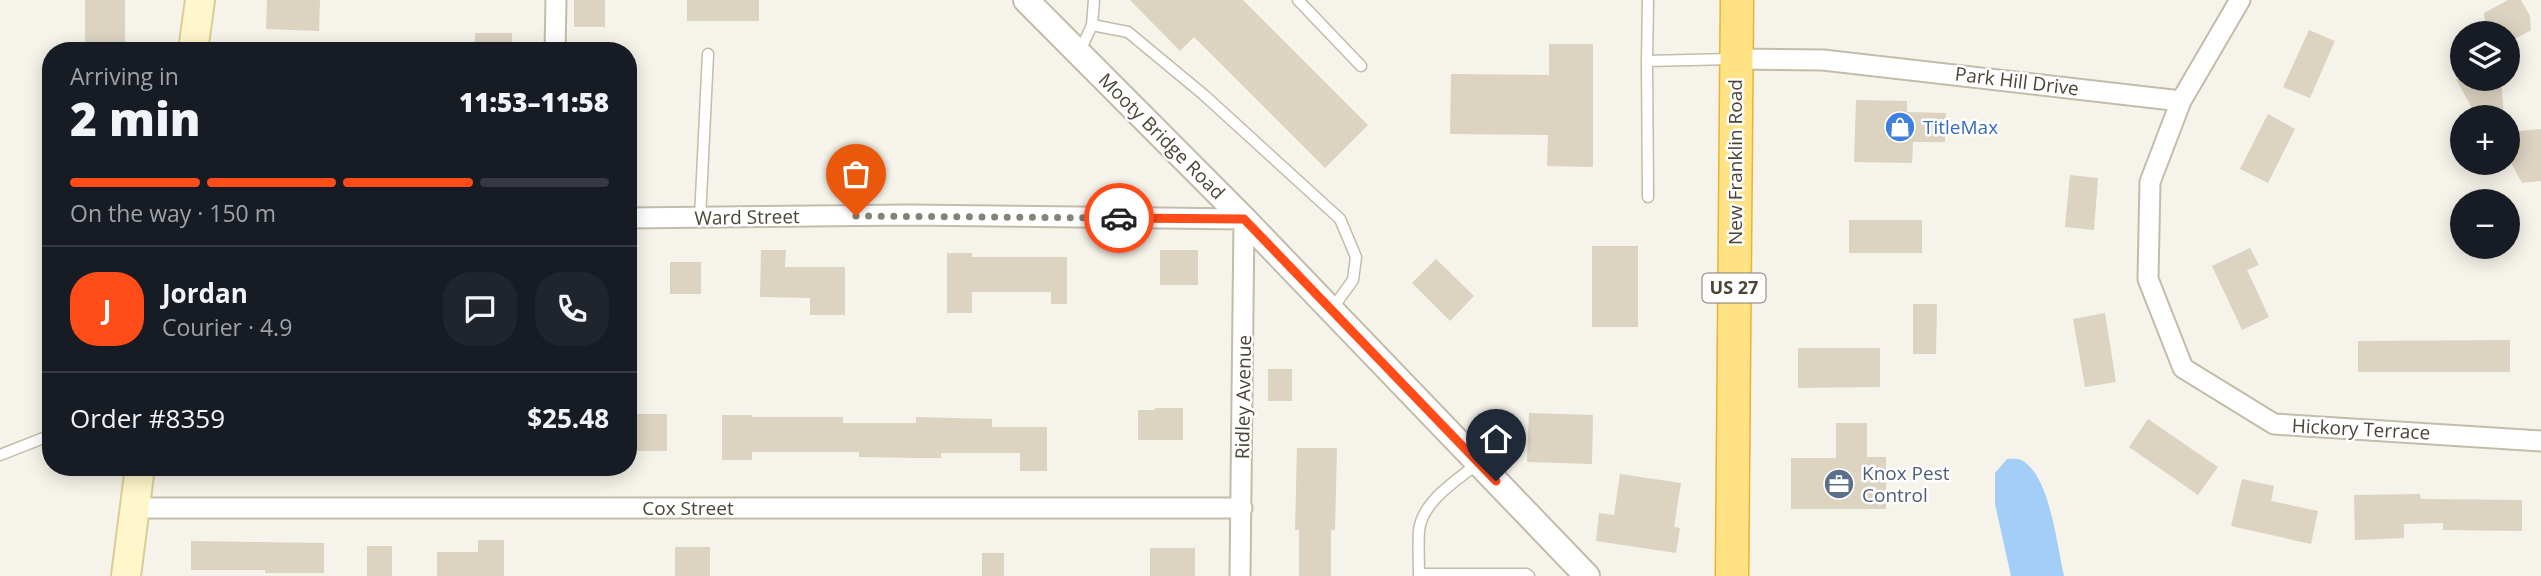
<!DOCTYPE html>
<html lang="en">
<head>
<meta charset="utf-8">
<style>
  :root { --surface:#171b24; --page:#20242c; --text:#f1f3f6; --muted:#9ea1a6; --line:#363941; --accent:#ff4c18 }
  body { margin:0; font-family:"Open Sans",sans-serif; background:var(--page); color:var(--text); height:100vh; display:flex; flex-direction:column; font-size:26px; white-space:nowrap }
  * { box-sizing:border-box; margin:0 }
  p { font-size:23px; color:var(--muted) }
  .icon { flex:none; width:38px; height:38px; fill:none; stroke:currentColor; stroke-width:2; stroke-linecap:round; stroke-linejoin:round }
  .map { position:relative; flex:1; overflow:hidden }
  .sheet { position:absolute; left:42px; top:42px; width:595px; height:434px; display:flex; flex-direction:column; background:var(--surface); border-radius:28px; box-shadow:0 4px 18px #0003 }
  .sheet>* { flex:none }
  .buttons { position:absolute; left:2450px; top:21px; display:grid; gap:14px }
  .buttons a { display:grid; place-items:center; width:70px; height:70px; border-radius:50%; background:var(--surface); box-shadow:0 4px 18px #0003; font-size:35px }
  .pin { position:absolute; display:grid; place-items:center; width:60px; height:60px; color:#fff; margin:-72px -30px; border-radius:50% 50% 50% 0; rotate:-45deg; box-shadow:0 0 7px #0007 }
  .pin .icon { rotate:45deg }
  .courier { position:absolute; display:grid; place-items:center; width:70px; height:70px; margin:-35px; border:5px solid #ff4c18; border-radius:50%; background:#fff; color:#222; box-shadow:0 2px 9px #0007 }
  .summary em { font-style:normal; font-weight:800 }
  .summary div { display:flex; flex-direction:column-reverse }
  .summary { display:flex; align-items:center; justify-content:space-between; height:119px; padding:0 28px }
  h1 { font-size:46px; font-weight:800; line-height:52px }
  .bar { display:grid; grid-template-columns:repeat(4,1fr); gap:10px 7px; align-content:center; height:84px; padding:0 28px }
  .bar i { height:9px; border-radius:5px; background:var(--line) }
  .bar .selected { background:var(--accent) }
  .bar p { grid-column:span 4 }
  .line { display:flex; align-items:center; gap:18px; padding:0 28px; border-top:2px solid var(--line) }
  .line div { flex:1 }
  .round { display:grid; place-items:center; flex:none; width:74px; height:74px; border-radius:28px; background:var(--page) }
  .map>svg:first-child { display:block }
</style>
</head>
<body>
<div class="map">
<svg width="2541" height="576" viewBox="0 0 2541 576">
  <rect width="100%" height="100%" fill="#f6f3ea"/>
  <path fill="#a2cef7" d="M2007,459C2012,459 2018,458 2023,461C2050,477 2057,546 2064,576H2011L1995,504V473Z"/>
  <path fill="#dcd3c1" d="M85,0H125V49H85Z
    M267,0H320L319,31L266,29Z
    M574,0H605V27H574Z
    M687,0H759V21H687Z
    M1130,0H1243L1368,125L1325,168L1194,37L1180,51Z
    M2508,0H2521L2530,16L2531,30L2508,43V33H2486L2484,13Z
    M2309,30L2335,41L2310,98L2283,87Z
    M475,33H512V51H475Z
    M1549,44H1593V167L1547,166L1548,135L1450,134L1451,74L1549,75Z
    M2456,79H2501L2504,117H2477Z
    M1856,100L1907,101V112L1946,113L1945,142H1913L1912,163L1854,162Z
    M2268,114L2295,129L2268,183L2240,169Z
    M2541,129V181L2522,183L2508,157V132Z
    M2070,175L2098,178L2094,230L2065,227Z
    M1849,220H1922V253H1849Z
    M1592,246H1638V327H1592Z
    M2250,248L2259,265L2247,270L2269,317L2242,330L2212,266Z
    M761,250H786L785,267H845V315H810V298L760,297Z
    M1160,250H1198V285H1160Z
    M947,253H972V257H1067V304H1051V292H972V313H947Z
    M1436,259L1474,296L1450,321L1412,283Z
    M670,262H701V294H670Z
    M1913,304H1937L1936,354H1913Z
    M2105,313L2116,382L2085,387L2073,319Z
    M2510,340V372H2358V341Z
    M1798,348H1880V387L1798,388Z
    M1268,369H1292V401H1268Z
    M1155,408H1183V440H1138V410H1155Z
    M1529,413L1593,415L1592,464L1527,462Z
    M635,414H667V451H635Z
    M722,415H752V417H843V423H916V417L992,419V427H1047V471H1020V453H941V458H916L859,457V452H752V460H722Z
    M2148,419L2218,467L2198,495L2129,447Z
    M1836,423H1867V457H1886V509H1791V458H1836Z
    M1297,448H1337L1335,530H1331V576H1299V530H1295Z
    M1620,474L1681,483L1674,527L1680,528L1676,553L1596,541L1599,513L1614,515Z
    M2242,479L2274,486L2271,501L2318,511L2311,544L2231,526Z
    M2420,494L2421,499L2522,500V531L2443,530V523L2404,524V538L2355,540L2354,495Z
    M478,540H504V576H437V552H478Z
    M191,541L324,543V573H265V570H191Z
    M367,546H392V576H367Z
    M675,547H710V576H675Z
    M1150,548H1195V576H1150Z
    M982,553H1004V576H982Z"/>
  <g fill="none" stroke-linecap="round" stroke-linejoin="round">
    <g stroke="#c3bcab" stroke-width="13">
      <path id="service" d="M1298,0L1361,66
        M1648,0L1647,61L1732,59
        M1092,25L1128,32L1204,95L1340,219L1356,257L1353,280L1332,309
        M1079,53L1092,25L1094,0
        M1647,61L1648,197
        M700,218L708,54
        M0,455L51,435
        M1419,574H1526L1529,576
        M1419,576C1419,561 1418,545 1419,531C1422,501 1456,481 1477,464"/>
    </g>
    <g stroke="#c3bcab" stroke-width="23">
      <path id="minor" d="M2240,0L2181,101L2150,182L2148,279L2183,368L2274,424L2541,441
        M555,51L556,0
        M1736,59L1823,60L2181,101
        M628,218L908,215L1244,219L1240,576
        M134,508H1242"/>
    </g>
    <g stroke="#c3bcab" stroke-width="28">
      <path id="tertiary" d="M1026,0L1244,219L1587,576"/>
    </g>
    <g stroke="#dacd96" stroke-width="32">
      <path id="secondary" d="M193,51L200,0
        M126,576L140,467"/>
    </g>
    <g stroke="#ebb42f" stroke-width="35">
      <path id="trunk" d="M1732,576L1737,0"/>
    </g>
    <use href="#service" stroke="#fff" stroke-width="10"/>
    <use href="#minor" stroke="#fff" stroke-width="19"/>
    <use href="#tertiary" stroke="#fff" stroke-width="24"/>
    <use href="#secondary" stroke="#fff6cb" stroke-width="28"/>
    <use href="#trunk" stroke="#ffe283" stroke-width="32"/>
  </g>
  <g fill="none" stroke-linecap="round" stroke-linejoin="round">
    <path stroke="#878276" stroke-width="7" stroke-dasharray="0 12.6" d="M856,216L1119,218"/>
    <path stroke="#ff4c18" stroke-width="9" d="M1119,218L1244,219L1496,481"/>
  </g>
  <defs>
    <g id="shop-disc" transform="scale(1.575)"><circle r="9.5" fill="#3f7fe0" stroke="#fff"/><path d="M-5-2.5h2.3a2.7 3.5 0 0 1 5.4 0H5L5.5 6h-11ZM-1.5-2.5h3a1.5 2.3 0 0 0-3 0Z" fill="#fff"/></g>
    <g id="office-disc" transform="scale(1.575)"><circle r="9.5" fill="#5c6f8a" stroke="#fff"/><path d="M-6-3h4V-5.5h4V-3h4V5H-6ZM-1-4.5V-3h2v-1.5ZM-6 0V1H6V0Z" fill="#fff"/></g>
  </defs>
  <g fill-rule="evenodd">
    <use href="#shop-disc" x="1900" y="127"/>
    <use href="#office-disc" x="1839" y="484"/>
  </g>
  <g text-anchor="middle" stroke-width="5" stroke-linejoin="round" paint-order="stroke">
    <rect fill="#fff" stroke="#817d73" stroke-width="2" x="1702.5" y="273.5" width="63" height="29" rx="5"/>
    <g font-size="18" font-weight="bold" fill="#4b4537">
      <text x="1734" y="294">US 27</text>
    </g>
    <g font-size="19" fill="#4b4537" stroke="#fff">
      <text transform="translate(2017 81) rotate(7)" y="7">Park Hill Drive</text>
      <text transform="translate(1162 136) rotate(45)" y="7">Mooty Bridge Road</text>
      <text transform="translate(1735 162) rotate(-90)" y="7">New Franklin Road</text>
      <text transform="translate(747 217) rotate(-1)" y="7">Ward Street</text>
      <text transform="translate(1243 397) rotate(-89)" y="7">Ridley Avenue</text>
      <text transform="translate(2361 429) rotate(3)" y="7">Hickory Terrace</text>
      <text x="688" y="515">Cox Street</text>
    </g>
    <g font-size="19" fill="#366cbe" stroke="#fff" text-anchor="start">
      <text x="1923" y="134">TitleMax</text>
    </g>
    <g font-size="19" fill="#4e5e75" stroke="#fff" text-anchor="start">
      <text x="1862" y="480">Knox Pest<tspan x="1862" dy="22">Control</tspan></text>
    </g>
  </g>
</svg>
<div class="buttons">
<a><svg class="icon" aria-label="layers" viewBox="0 0 24 24"><path d="M12 4l9 5-9 5-9-5zM3 14l9 5 9-5"/></svg></a>
<a>+</a>
<a>−</a>
</div>
<div class="pin" style="left:856px;top:216px;background:#ea580c"><svg class="icon" aria-label="bag" viewBox="0 0 24 24"><path d="M5 8h14l-1 12H6zM9 8a3 3 0 0 1 6 0"/></svg></div>
<div class="pin" style="left:1496px;top:481px;background:#1f2937"><svg class="icon" aria-label="home" viewBox="0 0 24 24"><path d="M3 11l9-7 9 7M6 9v11h12V9"/></svg></div>
<div class="courier" style="left:1119px;top:218px"><svg class="icon" aria-label="car" viewBox="0 0 24 24"><path d="M5 17H2v-5l4-1 3-4h7l3 4 3 1v5h-3M9 17h6M6 11h13"/><circle cx="7" cy="17" r="2"/><circle cx="17" cy="17" r="2"/></svg></div>
<section class="sheet">
<div class="summary"><div><h1>2 min</h1><p>Arriving in</p></div><em>11:53–11:58</em></div>
<div class="bar"><i class="selected"></i><i class="selected"></i><i class="selected"></i><i></i><p>On the way · 150 m</p></div>
<div class="line" style="height:126px"><b class="round" style="background:var(--accent);color:#fff">J</b><div><b>Jordan</b><p>Courier · 4.9</p></div><a class="round"><svg class="icon" aria-label="chat" viewBox="0 0 24 24"><path d="M4 5h16v11H9l-5 4z"/></svg></a><a class="round"><svg class="icon" aria-label="phone" viewBox="0 0 24 24"><path d="M5 4h4l2 5-3 2q2 4 5 5l2-3 5 2v4C11 20 4 13 5 4z"/></svg></a></div>
<div class="line" style="height:91px"><div>Order #8359</div><b>$25.48</b></div>
</section>
</div>
</body>
</html>
